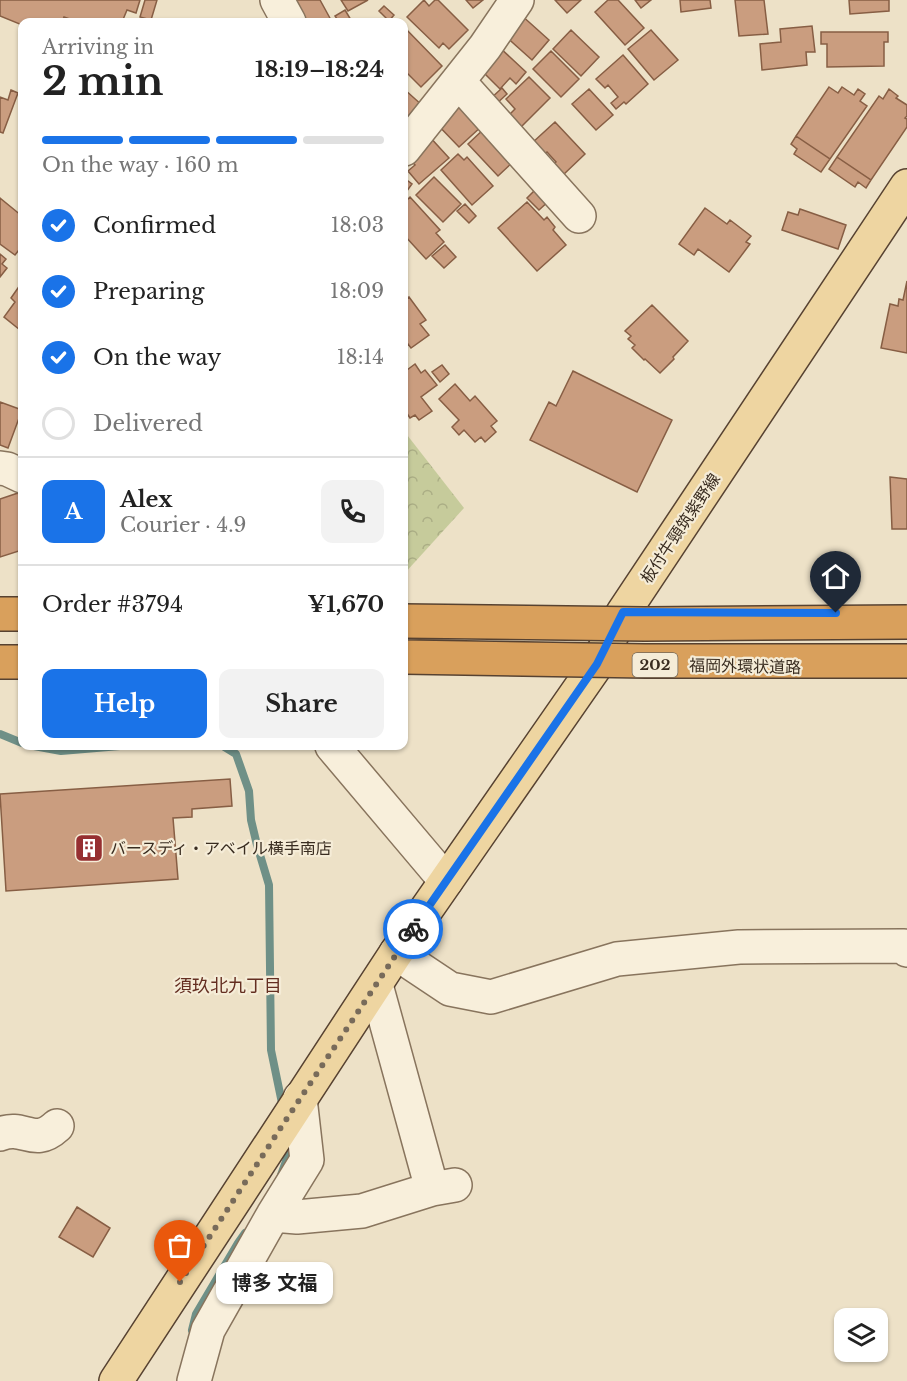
<!DOCTYPE html>
<html lang="en">
<head>
<meta charset="utf-8">
<style>
  :root { --surface:#fff; --page:#f2f2f2; --text:#222; --muted:#767676; --line:#e0e0e0; --accent:#1a73e8 }
  body { margin:0; font-family:"Libre Baskerville","Noto Sans JP",serif; background:var(--page); color:var(--text); height:100vh; display:flex; flex-direction:column; font-size:22px; white-space:nowrap }
  * { box-sizing:border-box; margin:0 }
  p { font-size:20px; color:var(--muted) }
  .icon { flex:none; width:33px; height:33px; fill:none; stroke:currentColor; stroke-width:2; stroke-linecap:round; stroke-linejoin:round }
  .map { position:relative; flex:1; overflow:hidden }
  .side { position:absolute; left:18px; top:18px; width:390px; height:732px; display:flex; flex-direction:column; background:var(--surface); border-radius:12px; box-shadow:0 2px 4px #0004 }
  .side>* { flex:none }
  .buttons { position:absolute; left:834px; top:1308px; display:grid; gap:12px }
  .buttons a { display:grid; place-items:center; width:54px; height:54px; border-radius:12px; background:var(--surface); box-shadow:0 2px 4px #0004; font-size:30px }
  .pin { position:absolute; display:grid; place-items:center; width:51px; height:51px; color:#fff; margin:-62px -26px; border-radius:50% 50% 50% 0; rotate:-45deg; box-shadow:0 0 6px #0007 }
  .pin .icon { rotate:45deg }
  .courier { position:absolute; display:grid; place-items:center; width:60px; height:60px; margin:-30px; border:4px solid #1a73e8; border-radius:50%; background:#fff; color:#222; box-shadow:0 2px 8px #0007 }
  .bubble { position:absolute; height:42px; border-radius:12px; background:var(--surface); box-shadow:0 2px 4px #0004; font-size:20px; font-weight:700; line-height:42px; text-align:center }
  .headline em { font-style:normal; font-weight:700 }
  .headline div { display:flex; flex-direction:column-reverse }
  .headline { display:flex; align-items:center; justify-content:space-between; height:102px; padding:0 24px }
  h1 { font-size:39px; font-weight:700; line-height:45px }
  .bar { display:grid; grid-template-columns:repeat(4,1fr); gap:9px 6px; align-content:center; height:72px; padding:0 24px }
  .bar i { height:8px; border-radius:4px; background:var(--line) }
  .bar .on { background:var(--accent) }
  .bar p { grid-column:span 4 }
  .line { display:flex; align-items:center; gap:15px; padding:0 24px; border-top:2px solid var(--line) }
  .line div { flex:1 }
  .round { display:grid; place-items:center; flex:none; width:63px; height:63px; border-radius:12px; background:var(--page) }
  ol { padding:0 24px; list-style:none }
  li { display:flex; align-items:center; gap:18px; height:66px }
  li p { margin-inline-start:auto }
  li .icon { padding:6px; border-radius:50%; background:var(--accent); color:#fff; stroke-width:4 }
  li:last-child { color:var(--muted) }
  li i { width:33px; height:33px; border:3px solid var(--line); border-radius:50% }
  .button { display:flex; gap:12px; margin-top:auto; padding:12px 24px }
  .button a { flex:1; height:69px; border-radius:12px; background:var(--accent); color:#fff; font-size:24px; font-weight:700; line-height:69px; text-align:center }
  .button a+a { background:var(--page); color:var(--text) }
  .map>svg:first-child { display:block }
</style>
</head>
<body>
<div class="map">
<svg width="907" height="1381" viewBox="0 0 907 1381">
  <defs>
    <pattern id="park-crowns" width="20" height="18" patternUnits="userSpaceOnUse" patternTransform="scale(1.5)"><rect width="20" height="18" fill="#c6cb9b"/><path d="M2 6a3 3 0 1 1 6 0M12 15a3 3 0 1 1 6 0" fill="none" stroke="#abae85"/></pattern>
  </defs>
  <rect width="100%" height="100%" fill="#ede1c7"/>
  <path fill="url(#park-crowns)" d="M404,431L464,508L404,574Z"/>
  <g fill="none" stroke-linecap="round" stroke-linejoin="round">
    <path stroke="#6f9087" stroke-width="8" d="M0,734L22,743
      M34,746L61,751L120,746
      M223,746L236,754L249,791L251,820L257,845L269,885L271,1050L283,1108
      M281,1175L290,1150L289,1143
      M192,1330L196,1314L238,1243L245,1233"/>
  </g>
  <path fill="#ca9d7f" stroke="#875e44" stroke-width="1.5" d="M0,0H140L136,13L127,10L122,22H78L64,17L62,22H22V25L0,16Z
    M145,0H157L151,20L140,17Z
    M286,0H320L331,20L326,22H299Z
    M341,0H368L348,11Z
    M424,0L429,6L435,0H438L468,30L449,49L443,43L439,48L407,17Z
    M466,0H483L473,8Z
    M555,0H581L567,13Z
    M608,0H618L644,28L625,45L595,12Z
    M635,0H651L641,8Z
    M680,0H710L711,8L681,12Z
    M735,0H764L768,34L739,36Z
    M849,0H889V11L850,14Z
    M384,6L394,15L389,21L379,11Z
    M345,10L351,20L347,22H339L335,16Z
    M520,14L549,40L532,60L503,34Z
    M812,26L815,52H806L807,65L762,70L760,44L781,42L780,29Z
    M404,27L442,66L421,87L404,70Z
    M571,30L599,57L581,76L553,49Z
    M651,30L678,60L654,80L628,49Z
    M821,32H888V42H884V66L827,67V44H821Z
    M498,46L526,72L516,84L510,78L500,89L478,67Z
    M551,51L579,79L561,97L533,69Z
    M623,55L648,84L626,104L624,102L616,109L611,103L618,97L608,85L605,88L596,79Z
    M529,77L550,98L521,127L509,115L515,109L506,99Z
    M829,87L838,93L842,87L854,95L858,89L865,94L860,101L867,106L830,159L796,136Z
    M502,88L507,94L494,106L489,100Z
    M404,89L423,106L404,129Z
    M589,89L613,115L596,130L572,104Z
    M889,89L898,96L896,98L907,105V116L905,118L907,119V127L871,180L837,157L879,96L883,99Z
    M11,90L18,93L3,133L0,132V97L8,100Z
    M458,99L483,125L459,147L434,121Z
    M555,122L585,154L562,176L552,165L556,162L547,152L543,155L532,143Z
    M486,127L516,159L498,176L468,144Z
    M428,135L449,158L419,184L408,171L415,165L406,155Z
    M796,136L830,159L821,172L794,154L797,149L791,144Z
    M458,154L464,160L467,157L493,186L472,205L441,170Z
    M837,157L871,180L866,188L858,182L855,187L829,169Z
    M434,177L461,204L443,222L416,195Z
    M404,178L412,184L404,195Z
    M539,186L551,199L539,210L527,198Z
    M410,197L440,230L436,233L444,242L426,259L404,235V203Z
    M0,198L22,216V246L15,255L0,244Z
    M527,202L544,220L547,217L555,227L553,230L566,245L537,271L498,228Z
    M465,204L476,216L469,223L457,211Z
    M705,208L727,224L730,220L751,236L746,242L750,244L729,272L698,249L694,255L679,244Z
    M800,209L846,225L838,249L782,230L788,212L798,215Z
    M445,245L456,257L444,268L432,256Z
    M0,254L6,259L2,264L7,268L0,277Z
    M907,281V353L881,348L890,304L898,306L899,299L903,300Z
    M18,288L21,291L22,289V327L20,330L4,317L15,302L11,298Z
    M409,297L426,320L420,324L429,335L411,348L408,344L404,347V302Z
    M652,305L688,341L673,357L674,359L660,373L645,359L644,360L632,348L635,345L628,339L631,336L625,331Z
    M415,364L421,373L425,370L437,385L421,397L432,411L419,420L415,415L410,418L404,409V365L407,370Z
    M442,365L449,374L440,382L432,372Z
    M573,371L672,420L637,492L530,440L549,402L556,406Z
    M455,384L470,401L475,396L497,421L491,426L496,432L485,442L481,437L475,442L464,430L459,435L452,427L459,420L439,399Z
    M0,402L22,410L8,448L0,445Z
    M890,477L907,479V529H892Z
    M18,493L21,500H22V550L0,557V499Z
    M230,779L232,806L192,809V817L173,818L178,879L6,891L0,794Z
    M77,1207L110,1228L93,1257L59,1237Z"/>
  <g fill="none" stroke-linecap="round" stroke-linejoin="round">
    <g stroke="#88745d" stroke-width="36">
      <path id="minor" d="M277,0L289,22
        M458,81L579,216
        M404,149L485,47L517,0
        M0,468L7,469L22,476
        M332,746L446,881
        M396,953L450,989L491,997L617,959L739,947L904,946L907,950
        M376,985L432,1189
        M300,1098L307,1160L273,1215L297,1217L362,1211L432,1189L455,1185
        M0,1134C25,1124 33,1148 57,1126
        M194,1381L208,1330L273,1215"/>
    </g>
    <g stroke="#574231" stroke-width="36">
      <path id="major" d="M116,1381L396,953L597,664L623,613L907,186"/>
    </g>
    <g stroke="#574231" stroke-width="36">
      <path id="highway" d="M0,614H22
        M0,662H22"/>
    </g>
    <use href="#minor" stroke="#f8efdb" stroke-width="33"/>
    <use href="#major" stroke="#eed5a1" stroke-width="33"/>
    <use href="#highway" stroke="#d9a05c" stroke-width="33"/>
    <g stroke="#574231" stroke-width="36" stroke-linecap="butt">
      <path id="highway-bridge" d="M404,621L645,624L907,622
        M404,657L645,661H907"/>
    </g>
    <use href="#highway-bridge" stroke="#d9a05c" stroke-width="33"/>
  </g>
  <g fill="none" stroke-linecap="round" stroke-linejoin="round">
    <path stroke="#786b5a" stroke-width="6" stroke-dasharray="0 10.8" d="M180,1282L280,1129L413,929"/>
    <path stroke="#1a73e8" stroke-width="8" d="M413,929L597,664L623,612L836,613"/>
  </g>
  <defs>
    <g id="building-square" transform="scale(1.5)"><rect x="-9" y="-9" width="18" height="18" rx="4" fill="#962f31" stroke="#f5ecd7"/><path d="M-4-6H4V6H1V3H-1V6H-4ZM-2.5-4.3h1.7v1.8h-1.7ZM.8-4.3h1.7v1.8H.8ZM-2.5-1h1.7V.8h-1.7ZM.8-1h1.7V.8H.8Z" fill="#fff"/></g>
  </defs>
  <g fill-rule="evenodd">
    <use href="#building-square" x="89" y="848"/>
  </g>
  <g text-anchor="middle" stroke-width="4.5" stroke-linejoin="round" paint-order="stroke">
    <rect fill="#f5ecd7" stroke="#716657" stroke-width="1.5" x="632.5" y="653" width="45" height="24" rx="4.5"/>
    <g font-size="15" font-weight="bold" fill="#392c20">
      <text x="655" y="670">202</text>
    </g>
    <g font-size="16" fill="#392c20" stroke="#f5ecd7">
      <text transform="translate(680 528) rotate(-56)" y="6">板付牛頸筑紫野線</text>
      <text transform="translate(745 666) rotate(1)" y="6">福岡外環状道路</text>
    </g>
    <g font-size="16" fill="#392c20" stroke="#f5ecd7" text-anchor="start">
      <text x="110" y="854">バースディ・アベイル横手南店</text>
    </g>
    <g font-size="18" fill="#642e21" stroke="#f5ecd7">
      <text x="228" y="992">須玖北九丁目</text>
    </g>
  </g>
</svg>
<div class="buttons">
<a><svg class="icon" aria-label="layers" viewBox="0 0 24 24"><path d="M12 4l9 5-9 5-9-5zM3 14l9 5 9-5"/></svg></a>
</div>
<div class="pin" style="left:180px;top:1282px;background:#ea580c"><svg class="icon" aria-label="bag" viewBox="0 0 24 24"><path d="M5 8h14l-1 12H6zM9 8a3 3 0 0 1 6 0"/></svg></div>
<div class="pin" style="left:836px;top:613px;background:#1f2937"><svg class="icon" aria-label="home" viewBox="0 0 24 24"><path d="M3 11l9-7 9 7M6 9v11h12V9"/></svg></div>
<div class="courier" style="left:413px;top:929px"><svg class="icon" aria-label="bike" viewBox="0 0 24 24"><circle cx="6" cy="16" r="4"/><circle cx="18" cy="16" r="4"/><path d="M6 16l4-8h5l3 8M10 8l3 8H6M13 5h3"/></svg></div>
<div class="bubble" style="left:216px;top:1262px;width:117px">博多 文福</div>
<section class="side">
<div class="headline"><div><h1>2 min</h1><p>Arriving in</p></div><em>18:19–18:24</em></div>
<div class="bar"><i class="on"></i><i class="on"></i><i class="on"></i><i></i><p>On the way · 160 m</p></div>
<ol>
<li><svg class="icon" aria-label="check" viewBox="0 0 24 24"><path d="M5 12l5 5 9-10"/></svg>Confirmed<p>18:03</p></li>
<li><svg class="icon" aria-label="check" viewBox="0 0 24 24"><path d="M5 12l5 5 9-10"/></svg>Preparing<p>18:09</p></li>
<li><svg class="icon" aria-label="check" viewBox="0 0 24 24"><path d="M5 12l5 5 9-10"/></svg>On the way<p>18:14</p></li>
<li><i></i>Delivered</li>
</ol>
<div class="line" style="height:108px"><b class="round" style="background:var(--accent);color:#fff">A</b><div><b>Alex</b><p>Courier · 4.9</p></div><a class="round"><svg class="icon" aria-label="phone" viewBox="0 0 24 24"><path d="M5 4h4l2 5-3 2q2 4 5 5l2-3 5 2v4C11 20 4 13 5 4z"/></svg></a></div>
<div class="line" style="height:78px"><div>Order #3794</div><b>¥1,670</b></div>
<div class="button"><a>Help</a><a>Share</a></div>
</section>
</div>
</body>
</html>
